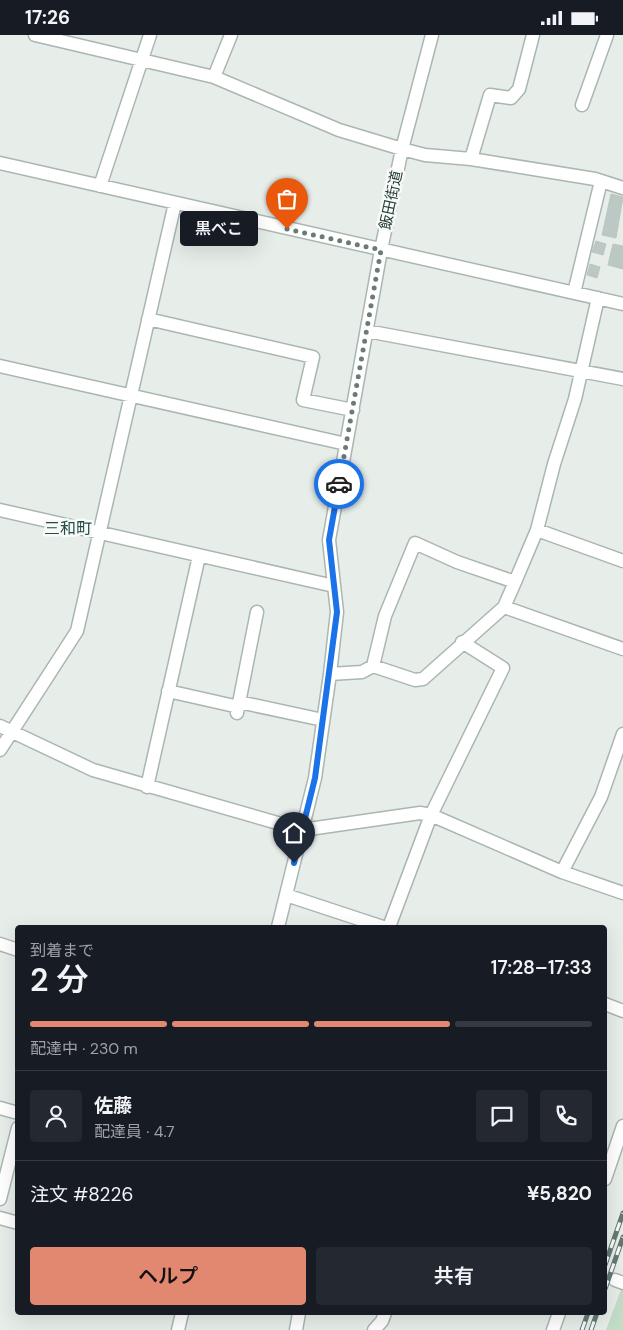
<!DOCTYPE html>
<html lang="ja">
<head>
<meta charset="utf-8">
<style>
  :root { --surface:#171b24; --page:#242831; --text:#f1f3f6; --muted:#9ea1a6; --line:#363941; --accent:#e28870 }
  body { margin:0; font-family:"DM Sans","Noto Sans JP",sans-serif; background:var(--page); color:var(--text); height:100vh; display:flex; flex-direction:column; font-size:19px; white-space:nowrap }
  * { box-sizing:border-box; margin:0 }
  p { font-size:16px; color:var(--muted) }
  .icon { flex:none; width:28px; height:28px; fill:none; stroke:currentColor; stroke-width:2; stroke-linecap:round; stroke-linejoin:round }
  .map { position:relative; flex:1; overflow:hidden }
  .details { position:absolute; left:15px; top:890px; width:592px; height:390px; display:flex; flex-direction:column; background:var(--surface); border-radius:5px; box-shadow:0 5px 20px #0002 }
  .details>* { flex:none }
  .pin { position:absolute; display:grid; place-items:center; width:42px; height:42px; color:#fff; margin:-51px -21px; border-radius:50% 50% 50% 0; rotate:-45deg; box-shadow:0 0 5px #0007 }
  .pin .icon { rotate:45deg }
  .courier { position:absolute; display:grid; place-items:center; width:50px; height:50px; margin:-25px; border:4px solid #1a73e8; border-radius:50%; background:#fff; color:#222; box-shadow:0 1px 6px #0007 }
  .bubble { position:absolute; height:35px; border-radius:5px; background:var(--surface); box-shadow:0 5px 20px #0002; font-size:16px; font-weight:600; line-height:35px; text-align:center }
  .headline em { font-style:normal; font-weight:600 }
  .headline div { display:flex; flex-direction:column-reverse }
  .headline { display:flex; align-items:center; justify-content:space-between; height:85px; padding:0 15px }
  h1 { font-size:32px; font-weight:600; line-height:38px }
  .bar { display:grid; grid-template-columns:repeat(4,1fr); gap:8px 5px; align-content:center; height:60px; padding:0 15px }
  .bar i { height:6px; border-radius:4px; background:var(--line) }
  .bar .on { background:var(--accent) }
  .bar p { grid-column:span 4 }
  .line { display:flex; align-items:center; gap:12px; padding:0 15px; border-top:1px solid var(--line) }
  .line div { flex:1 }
  .round { display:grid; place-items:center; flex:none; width:52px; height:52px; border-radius:5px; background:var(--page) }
  .button { display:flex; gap:10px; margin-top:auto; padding:10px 15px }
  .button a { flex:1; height:58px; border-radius:5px; background:var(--accent); color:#111; font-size:20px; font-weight:600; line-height:58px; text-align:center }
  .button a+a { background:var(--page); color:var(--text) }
  .status { display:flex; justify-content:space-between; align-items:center; height:35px; padding:0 25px; background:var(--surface); direction:ltr }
  .status svg { height:14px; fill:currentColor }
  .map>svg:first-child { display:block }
</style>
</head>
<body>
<div class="status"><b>17:26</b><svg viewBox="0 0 49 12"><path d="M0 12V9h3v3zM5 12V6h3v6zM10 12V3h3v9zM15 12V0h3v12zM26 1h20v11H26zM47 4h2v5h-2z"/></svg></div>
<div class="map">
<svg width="623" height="1295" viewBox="0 0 623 1295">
  <rect width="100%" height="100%" fill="#e7eeea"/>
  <path fill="#c3dcc8" d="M623,1249V1295H606Z"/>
  <path fill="#bcc8c3" stroke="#bac7c1" d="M611,159L623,162L616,203L602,200Z
    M596,206L606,209L603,220L592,217Z
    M613,209L623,211V234L608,230Z
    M590,229L600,232L597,243L587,240Z"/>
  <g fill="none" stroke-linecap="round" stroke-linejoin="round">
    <g stroke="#aab6b1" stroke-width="15">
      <path id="minor" d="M35,0L214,42L339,95L402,114L425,120L471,124L595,144L623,153
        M214,42L231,0
        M582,70L607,0
        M471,124L490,60L511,63L519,54L533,0
        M0,128L623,269
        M100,151L150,0
        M574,258L601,146
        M148,284L313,322L303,365L353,375
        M367,296L623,344
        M0,331L346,409
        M0,475L334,551
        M537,495L623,526
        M504,572L623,614
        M373,631L385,581L415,508L457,527L515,547
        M330,639L362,637L373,631L415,645L423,644L504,572L515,547L537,495L554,429L575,364L598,263
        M168,656L239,672
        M239,667L323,685
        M237,678L257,577
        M0,691L93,735L302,795L420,778L431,780L562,837L623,858
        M0,715L77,596L175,168
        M147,752L199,521
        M562,837L601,762L623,699
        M286,860L383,892
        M278,892L315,743L330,639L337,577L329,505L381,215L402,114L432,0
        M389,892L431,780L503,633L462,607
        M0,909L18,915
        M605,969L623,976
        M0,1073L18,1078
        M605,1144L623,1091
        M0,1164L18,1093
        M0,1183L18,1188
        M615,1245L623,1248
        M178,1295L182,1278
        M296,1295L299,1278
        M374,1295L382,1286L385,1278
        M553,1295L559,1278"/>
    </g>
    <use href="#minor" stroke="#fff" stroke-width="12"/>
    <g stroke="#627972" stroke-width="5">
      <path id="rail" d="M605,1230L623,1178
        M605,1254L623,1202
        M582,1295L588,1278
        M591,1295L597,1278"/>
    </g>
    <use href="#rail" stroke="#f7faf9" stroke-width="3" stroke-dasharray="9" stroke-linecap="butt"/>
  </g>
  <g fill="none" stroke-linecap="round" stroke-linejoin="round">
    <path stroke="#6a7c76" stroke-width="5" stroke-dasharray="0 9" d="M287,194L381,215L339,449"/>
    <path stroke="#1a73e8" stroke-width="6" d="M294,828L315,743L337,577L329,505L339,449"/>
  </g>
  <g text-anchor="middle" stroke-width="5" stroke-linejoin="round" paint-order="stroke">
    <g font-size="15" fill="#273e37" stroke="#f7faf9">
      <text transform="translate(391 165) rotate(-78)" y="5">飯田街道</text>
    </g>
    <g font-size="16" fill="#254e43" stroke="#f7faf9">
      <text x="68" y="499">三和町</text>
    </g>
  </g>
</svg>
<div class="pin" style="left:287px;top:194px;background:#ea580c"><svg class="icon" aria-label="bag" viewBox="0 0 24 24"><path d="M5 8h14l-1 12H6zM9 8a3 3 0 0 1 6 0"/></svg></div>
<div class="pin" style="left:294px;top:828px;background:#1f2937"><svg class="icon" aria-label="home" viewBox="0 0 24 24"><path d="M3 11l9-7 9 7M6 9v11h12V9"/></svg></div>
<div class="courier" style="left:339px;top:449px"><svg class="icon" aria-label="car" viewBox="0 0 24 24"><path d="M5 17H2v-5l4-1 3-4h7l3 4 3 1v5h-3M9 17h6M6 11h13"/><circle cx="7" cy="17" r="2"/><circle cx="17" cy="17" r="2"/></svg></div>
<div class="bubble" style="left:180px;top:176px;width:78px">黒べこ</div>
<section class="details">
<div class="headline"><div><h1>2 分</h1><p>到着まで</p></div><em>17:28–17:33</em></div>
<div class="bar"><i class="on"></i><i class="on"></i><i class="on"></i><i></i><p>配達中 · 230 m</p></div>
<div class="line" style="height:90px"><a class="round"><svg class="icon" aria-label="person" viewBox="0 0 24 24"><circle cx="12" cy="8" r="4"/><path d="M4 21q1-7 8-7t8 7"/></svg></a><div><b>佐藤</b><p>配達員 · 4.7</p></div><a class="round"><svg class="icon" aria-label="chat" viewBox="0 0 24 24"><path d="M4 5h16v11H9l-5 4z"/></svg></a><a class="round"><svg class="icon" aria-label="phone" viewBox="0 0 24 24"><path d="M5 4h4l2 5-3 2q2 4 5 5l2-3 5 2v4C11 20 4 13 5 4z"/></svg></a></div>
<div class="line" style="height:65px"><div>注文 #8226</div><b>¥5,820</b></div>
<div class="button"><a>ヘルプ</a><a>共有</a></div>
</section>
</div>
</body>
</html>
